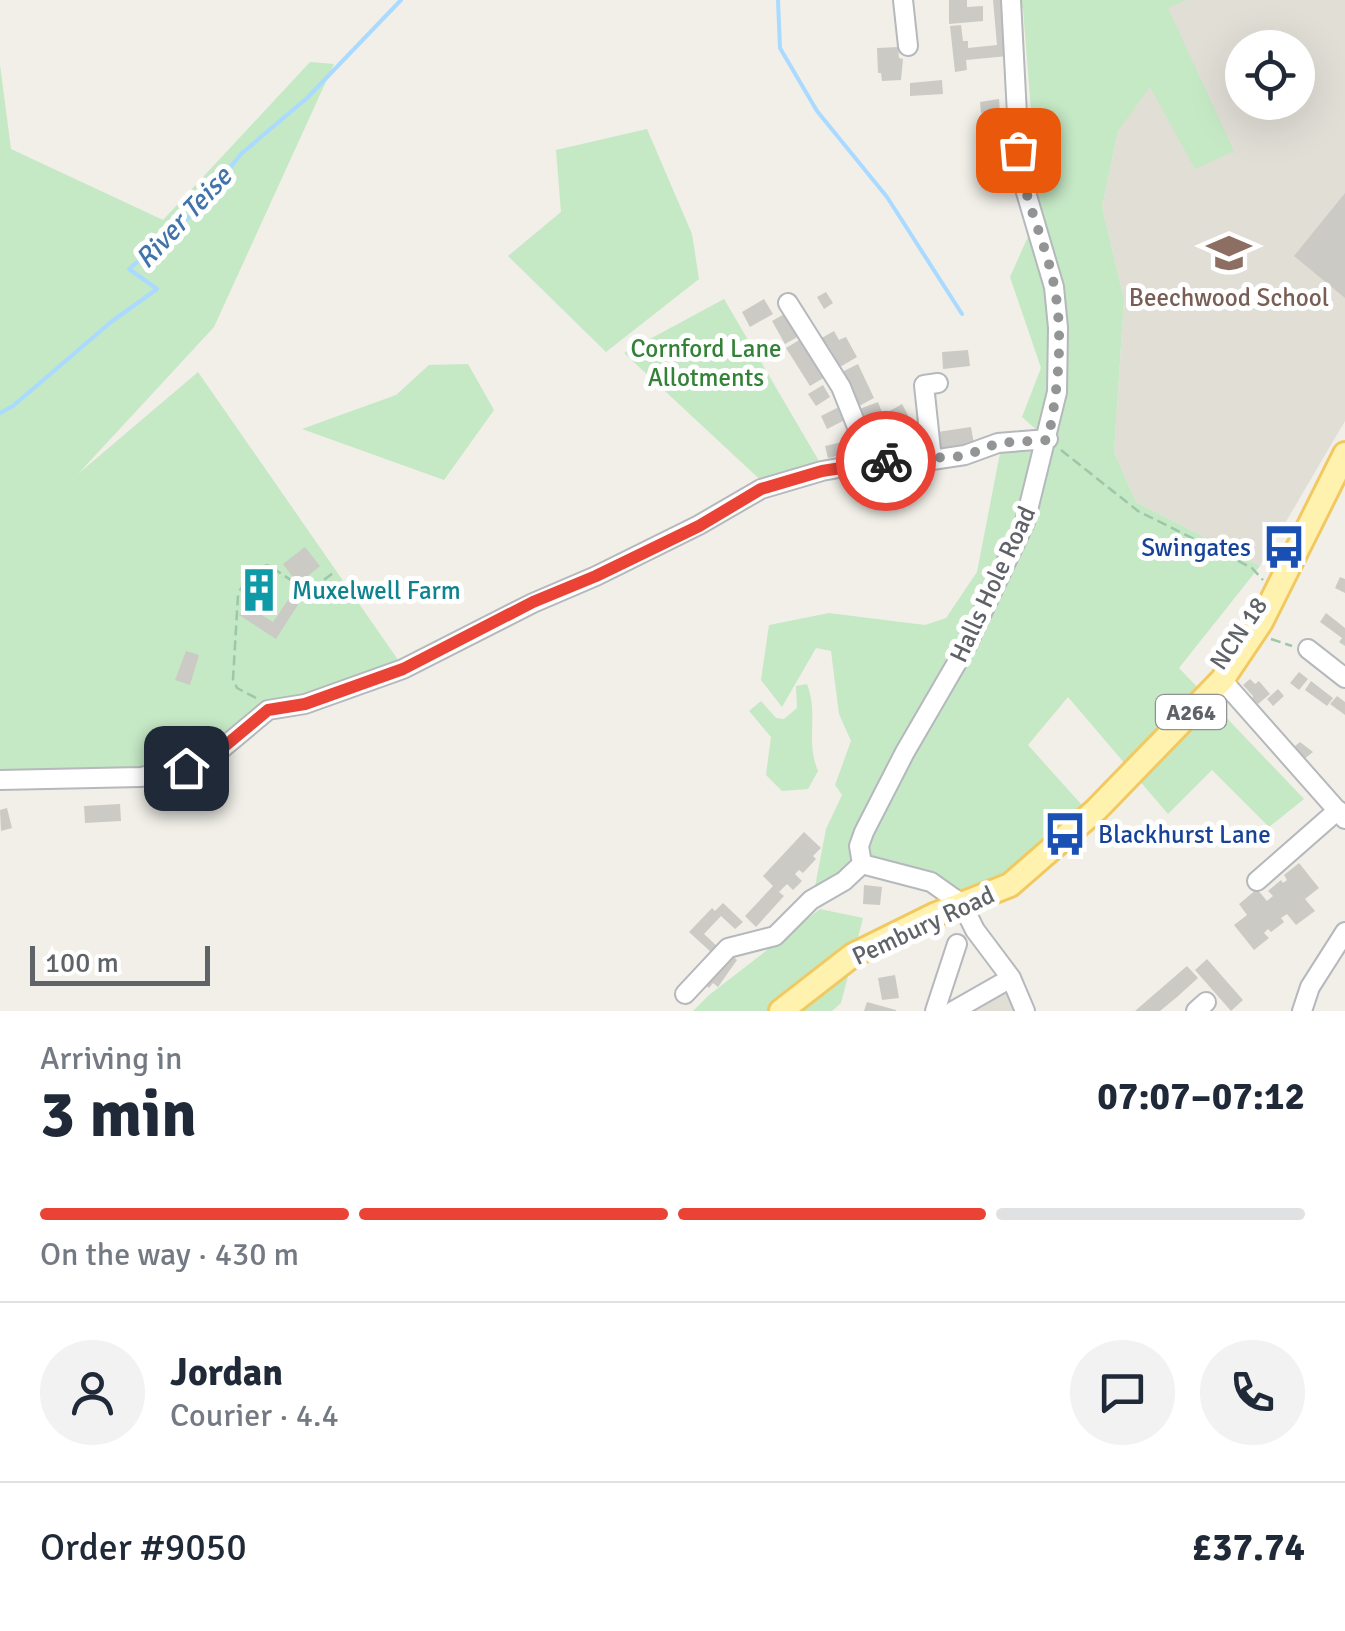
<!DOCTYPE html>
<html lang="en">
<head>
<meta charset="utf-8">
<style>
  :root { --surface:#fff; --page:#f2f2f3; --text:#1f2937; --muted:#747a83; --line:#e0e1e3; --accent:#ea4335 }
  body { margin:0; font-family:Signika,sans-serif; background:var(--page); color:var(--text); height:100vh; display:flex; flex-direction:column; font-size:38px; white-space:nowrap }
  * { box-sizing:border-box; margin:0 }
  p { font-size:32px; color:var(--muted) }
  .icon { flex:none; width:55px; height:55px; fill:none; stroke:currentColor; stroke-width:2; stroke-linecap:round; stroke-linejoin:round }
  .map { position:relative; height:1011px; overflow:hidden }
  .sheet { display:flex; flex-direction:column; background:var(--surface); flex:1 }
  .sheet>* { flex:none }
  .controls { position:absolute; left:1225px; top:30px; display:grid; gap:20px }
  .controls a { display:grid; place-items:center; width:90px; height:90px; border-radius:50%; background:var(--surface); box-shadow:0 10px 40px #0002; font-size:50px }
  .scale { position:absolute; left:30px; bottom:25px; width:180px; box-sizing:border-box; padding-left:10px; border:5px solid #5f6368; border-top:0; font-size:28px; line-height:35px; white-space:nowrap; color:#5f6368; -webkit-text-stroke:8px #fff; paint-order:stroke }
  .pin { position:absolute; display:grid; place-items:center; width:85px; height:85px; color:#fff; margin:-42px; border-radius:20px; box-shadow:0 5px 15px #0006 }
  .courier { position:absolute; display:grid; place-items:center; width:100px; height:100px; margin:-50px; border:8px solid #ea4335; border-radius:50%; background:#fff; color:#222; box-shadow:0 2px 12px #0007 }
  .overview em { font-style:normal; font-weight:700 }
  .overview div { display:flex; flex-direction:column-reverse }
  .overview { display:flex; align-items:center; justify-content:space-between; height:170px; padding:0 40px }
  h1 { font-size:65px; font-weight:700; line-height:75px }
  .bar { display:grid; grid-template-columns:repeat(4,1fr); gap:15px 10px; align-content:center; height:120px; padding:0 40px }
  .bar i { height:12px; border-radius:8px; background:var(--line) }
  .bar .on { background:var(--accent) }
  .bar p { grid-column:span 4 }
  .line { display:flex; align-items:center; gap:25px; padding:0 40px; border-top:2px solid var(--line) }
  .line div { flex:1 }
  .round { display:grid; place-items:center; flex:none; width:105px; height:105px; border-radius:52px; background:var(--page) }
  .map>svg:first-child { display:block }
</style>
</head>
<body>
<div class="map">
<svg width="1345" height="1011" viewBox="0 0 1345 1011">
  <rect width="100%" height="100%" fill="#f1efe8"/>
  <path fill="#e1ded6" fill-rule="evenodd" d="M1187,0H1345V421L1260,566L1136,502L1114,452L1124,299L1102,207L1118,131L1168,7ZM1242,48H1298V102H1242Z
    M1005,992L1014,1011H968Z"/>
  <path fill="#c5e8c5" d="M1017,0H1187L1168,8L1234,151L1195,169L1150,87L1118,131L1102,207L1124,299L1114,452L1136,502L1260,566L1179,668L1304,799L1269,827L1212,770L1168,814L1068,697L1028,745L1089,813L1029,866L970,898L861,861L814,892L826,829L842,795L835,785L851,741L839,714L831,651L816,648L782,707L761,680L769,625L829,613L925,625L946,618L977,572L1002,443L1047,439L1022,417L1041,368L1010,277L1039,212L1023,9Z
    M310,62L334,64L214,327L78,474L198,372L403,667L268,710L186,767L0,780V65L11,149L163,220Z
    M647,129L692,234L699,279L606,352L508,256L561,212L556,150Z
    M724,299L823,468L766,485L624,353Z
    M468,364L494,410L444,480L302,429L396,395L429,365Z
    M807,684C819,715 805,741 818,771L808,789L782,791L766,775L771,737L749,711L761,701L776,718L784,719L797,708L796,686Z
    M820,909L863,918L841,1003L832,1011H693L709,995Z"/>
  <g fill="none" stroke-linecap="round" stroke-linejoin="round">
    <path stroke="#aadaff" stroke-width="4" d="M778,0L780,48L817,111L887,197L962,314
      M0,413L13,406L111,322L157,289L129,269L194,213L241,154L307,98L401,0"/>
  </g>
  <path fill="#cccac5" d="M949,0H967V7L983,6V21L949,24Z
    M993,0H1004L1008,56L966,60L967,70L955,72L950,26L961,25L963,41H968V48L997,45Z
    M898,47L899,58L903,59L901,80L882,81L881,73H878L877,48Z
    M942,80L943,94L910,96V83Z
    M999,99L1002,139L988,140L985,113H981L980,102Z
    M1009,163L1011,175L998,176L997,165Z
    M1345,193V298L1294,256Z
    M826,292L833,303L824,309L817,297Z
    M764,299L773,314L750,327L742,312Z
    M788,312L801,335L785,344L772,321Z
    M834,331L839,340L846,337L857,357L840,367L828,346L823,349L818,340Z
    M801,339L825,377L810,386L786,348Z
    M968,350L970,366L943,369L942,352Z
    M858,364L874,398L859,406L842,372Z
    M823,385L830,397L816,406L808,394Z
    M878,402L882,412L861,420L857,410Z
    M902,404L915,428L900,436L888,412Z
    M839,407L845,420L827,429L821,416Z
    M971,427L974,444L933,450L931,433Z
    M851,440L854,452L828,458L825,446Z
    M305,547L320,566L298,584L283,564Z
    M257,573L275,584L263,603L251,597L248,602L242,598Z
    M1340,577L1345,579V593L1335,588Z
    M292,594L301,600L276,639L239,615L246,605L273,622Z
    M1326,613L1345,628V646L1339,642L1342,638L1320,622Z
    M186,651L199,655L190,685L175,680Z
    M1299,672L1308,679L1299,690L1290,683Z
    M1250,679L1255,684L1259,681L1270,694L1258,704L1252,700L1253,696L1243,685Z
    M1311,681L1333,698L1327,706L1305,690Z
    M1278,689L1284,696L1273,706L1267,699Z
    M1337,696L1345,702V715L1330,704Z
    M1300,742L1313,752L1303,760L1295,746Z
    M120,804L121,821L85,823L84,806Z
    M7,808L12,828L1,831L0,810Z
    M804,832L821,848L813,856L816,859L803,873L799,870L795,874L802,881L793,890L787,884L779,892L784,896L756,927L745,916L773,886L763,876Z
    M1299,863L1319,888L1305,899L1315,911L1296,925L1287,914L1281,918L1284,922L1271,932L1268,929L1264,933L1269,938L1254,950L1234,925L1247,915L1239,904L1257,889L1267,901L1273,896L1268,891L1281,880L1283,883L1287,880L1284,875Z
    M864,885L882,887L880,905L863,904Z
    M723,903L743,922L735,929L721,916L704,934L718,947L712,953L689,932L712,908L715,911Z
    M729,952L737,960L718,987L713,983L709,988L702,981Z
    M1207,959L1243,1000L1231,1011L1195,970Z
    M1187,966L1198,978L1177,997L1160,1011H1135Z
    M895,975L899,998L882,1000L878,978Z
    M867,1002L896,1010V1011H864Z"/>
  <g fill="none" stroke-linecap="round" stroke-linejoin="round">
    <g stroke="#b5b8bc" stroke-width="22">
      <path id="minor" d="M903,0L908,46
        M1011,0L1020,172L1054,287L1058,328L1057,392L1025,522L966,647L905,752L864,832L859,846L862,864L931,882L962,904L975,930L1011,978L1025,1011
        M788,303L841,387L871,462
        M932,460L924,385L938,383
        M1308,649L1345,678
        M1222,680L1345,819
        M0,780L141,777L186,767L213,756L268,710L305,704L403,669L533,603L596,576L699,525L761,489L822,471L871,462L932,460L965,455L998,443L1048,439
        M1257,881L1338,810
        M685,994L728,948L775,936L811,900L844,881L862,864
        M935,1011L957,944
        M953,1011L1011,978
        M1196,1011L1206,1002
        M1302,1011L1310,987L1345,932"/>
    </g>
    <g stroke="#f2c960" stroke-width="28">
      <path id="major" d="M781,1011L853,955L934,915L1010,885L1096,810L1222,680L1261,622L1345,454"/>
    </g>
    <path stroke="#9cc7a9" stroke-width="2.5" stroke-dasharray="10 5" stroke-linecap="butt" d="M1061,450L1138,511L1252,568L1263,580
      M1271,639L1292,646
      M256,698L237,688L233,679L238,595C244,581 252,568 268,565L303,588L316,586L333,573"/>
    <use href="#minor" stroke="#fff" stroke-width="18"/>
    <use href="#major" stroke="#fff2af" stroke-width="22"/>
  </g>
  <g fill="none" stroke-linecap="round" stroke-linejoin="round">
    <path stroke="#929495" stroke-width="10" stroke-dasharray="0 18" d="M886,461L965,456L998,443L1048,440C1058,389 1064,336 1054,285C1045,239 1022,196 1018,150"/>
    <path stroke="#ea4335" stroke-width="12" d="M186,768L213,756L268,710L305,704L403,669L533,602L596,576L699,526L761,489L822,471L886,461"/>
  </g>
  <defs>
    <g id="school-bare" transform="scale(3.45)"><path d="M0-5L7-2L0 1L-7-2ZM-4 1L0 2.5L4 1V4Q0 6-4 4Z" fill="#8d6e63" stroke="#fff" stroke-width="2.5" paint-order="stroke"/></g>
    <g id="bus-bare" transform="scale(3.45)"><path d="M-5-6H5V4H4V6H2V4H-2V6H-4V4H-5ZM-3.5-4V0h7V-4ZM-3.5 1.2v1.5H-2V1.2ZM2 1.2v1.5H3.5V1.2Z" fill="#1a4fb4" stroke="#fff" stroke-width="2.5" paint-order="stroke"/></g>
    <g id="building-bare" transform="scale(3.45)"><path d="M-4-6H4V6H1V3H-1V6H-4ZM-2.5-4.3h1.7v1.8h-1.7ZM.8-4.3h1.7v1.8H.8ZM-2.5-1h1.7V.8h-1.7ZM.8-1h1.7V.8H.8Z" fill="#0f9aa8" stroke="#fff" stroke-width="2.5" paint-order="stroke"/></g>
  </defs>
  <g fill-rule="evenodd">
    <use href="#school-bare" x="1229" y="253"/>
    <use href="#bus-bare" x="1284" y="547"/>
    <use href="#building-bare" x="259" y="590"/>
    <use href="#bus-bare" x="1065" y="834"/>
  </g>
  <g text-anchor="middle" stroke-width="10" stroke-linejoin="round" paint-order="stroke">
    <rect fill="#fff" stroke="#8f9295" stroke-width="2.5" x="1156" y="695" width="70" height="34" rx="8"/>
    <g font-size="22" font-weight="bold" fill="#5f6368">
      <text x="1191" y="720">A264</text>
    </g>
    <g font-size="25" fill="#785e54" stroke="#fff">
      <text x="1229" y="306">Beechwood School</text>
    </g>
    <g font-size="25" fill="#348238" stroke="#fff">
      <text x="706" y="357">Cornford Lane<tspan x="706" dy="29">Allotments</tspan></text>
    </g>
    <g font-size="25" fill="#164399" stroke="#fff" text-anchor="end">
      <text x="1251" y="556">Swingates</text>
      <text x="1098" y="843" text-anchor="start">Blackhurst Lane</text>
    </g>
    <g font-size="25" fill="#5f6368" stroke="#fff">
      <text transform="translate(992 584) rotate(-65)" y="9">Halls Hole Road</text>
      <text transform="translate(1238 633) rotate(-56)" y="9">NCN 18</text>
      <text transform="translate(923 925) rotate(-25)" y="9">Pembury Road</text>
    </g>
    <g font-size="25" fill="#0d838f" stroke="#fff" text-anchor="start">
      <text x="292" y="599">Muxelwell Farm</text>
    </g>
    <g font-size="28" font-style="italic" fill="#4174aa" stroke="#fff">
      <text transform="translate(183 217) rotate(-47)" y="10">River Teise</text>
    </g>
  </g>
</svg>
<div class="controls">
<a><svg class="icon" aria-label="locate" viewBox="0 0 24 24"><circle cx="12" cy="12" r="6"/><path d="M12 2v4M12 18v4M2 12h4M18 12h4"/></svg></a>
</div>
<div class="scale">100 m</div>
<div class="pin" style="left:1018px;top:150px;background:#ea580c"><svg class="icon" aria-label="bag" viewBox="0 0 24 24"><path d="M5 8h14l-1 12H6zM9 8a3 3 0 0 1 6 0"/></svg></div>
<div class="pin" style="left:186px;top:768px;background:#1f2937"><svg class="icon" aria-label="home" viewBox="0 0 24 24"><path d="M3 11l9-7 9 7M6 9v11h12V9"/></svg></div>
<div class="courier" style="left:886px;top:461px"><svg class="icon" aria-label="bike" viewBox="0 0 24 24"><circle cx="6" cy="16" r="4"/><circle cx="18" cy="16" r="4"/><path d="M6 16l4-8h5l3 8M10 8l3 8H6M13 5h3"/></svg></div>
</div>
<section class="sheet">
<div class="overview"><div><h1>3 min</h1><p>Arriving in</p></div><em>07:07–07:12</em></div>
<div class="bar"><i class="on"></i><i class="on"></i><i class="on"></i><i></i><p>On the way · 430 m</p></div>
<div class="line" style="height:180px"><a class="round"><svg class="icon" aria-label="person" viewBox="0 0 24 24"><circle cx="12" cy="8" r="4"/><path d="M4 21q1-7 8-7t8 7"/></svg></a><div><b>Jordan</b><p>Courier · 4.4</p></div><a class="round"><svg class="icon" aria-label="chat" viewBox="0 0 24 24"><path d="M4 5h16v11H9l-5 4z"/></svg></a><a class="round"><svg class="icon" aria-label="phone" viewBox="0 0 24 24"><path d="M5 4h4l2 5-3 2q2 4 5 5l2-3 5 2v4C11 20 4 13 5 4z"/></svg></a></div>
<div class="line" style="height:130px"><div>Order #9050</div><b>£37.74</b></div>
</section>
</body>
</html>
